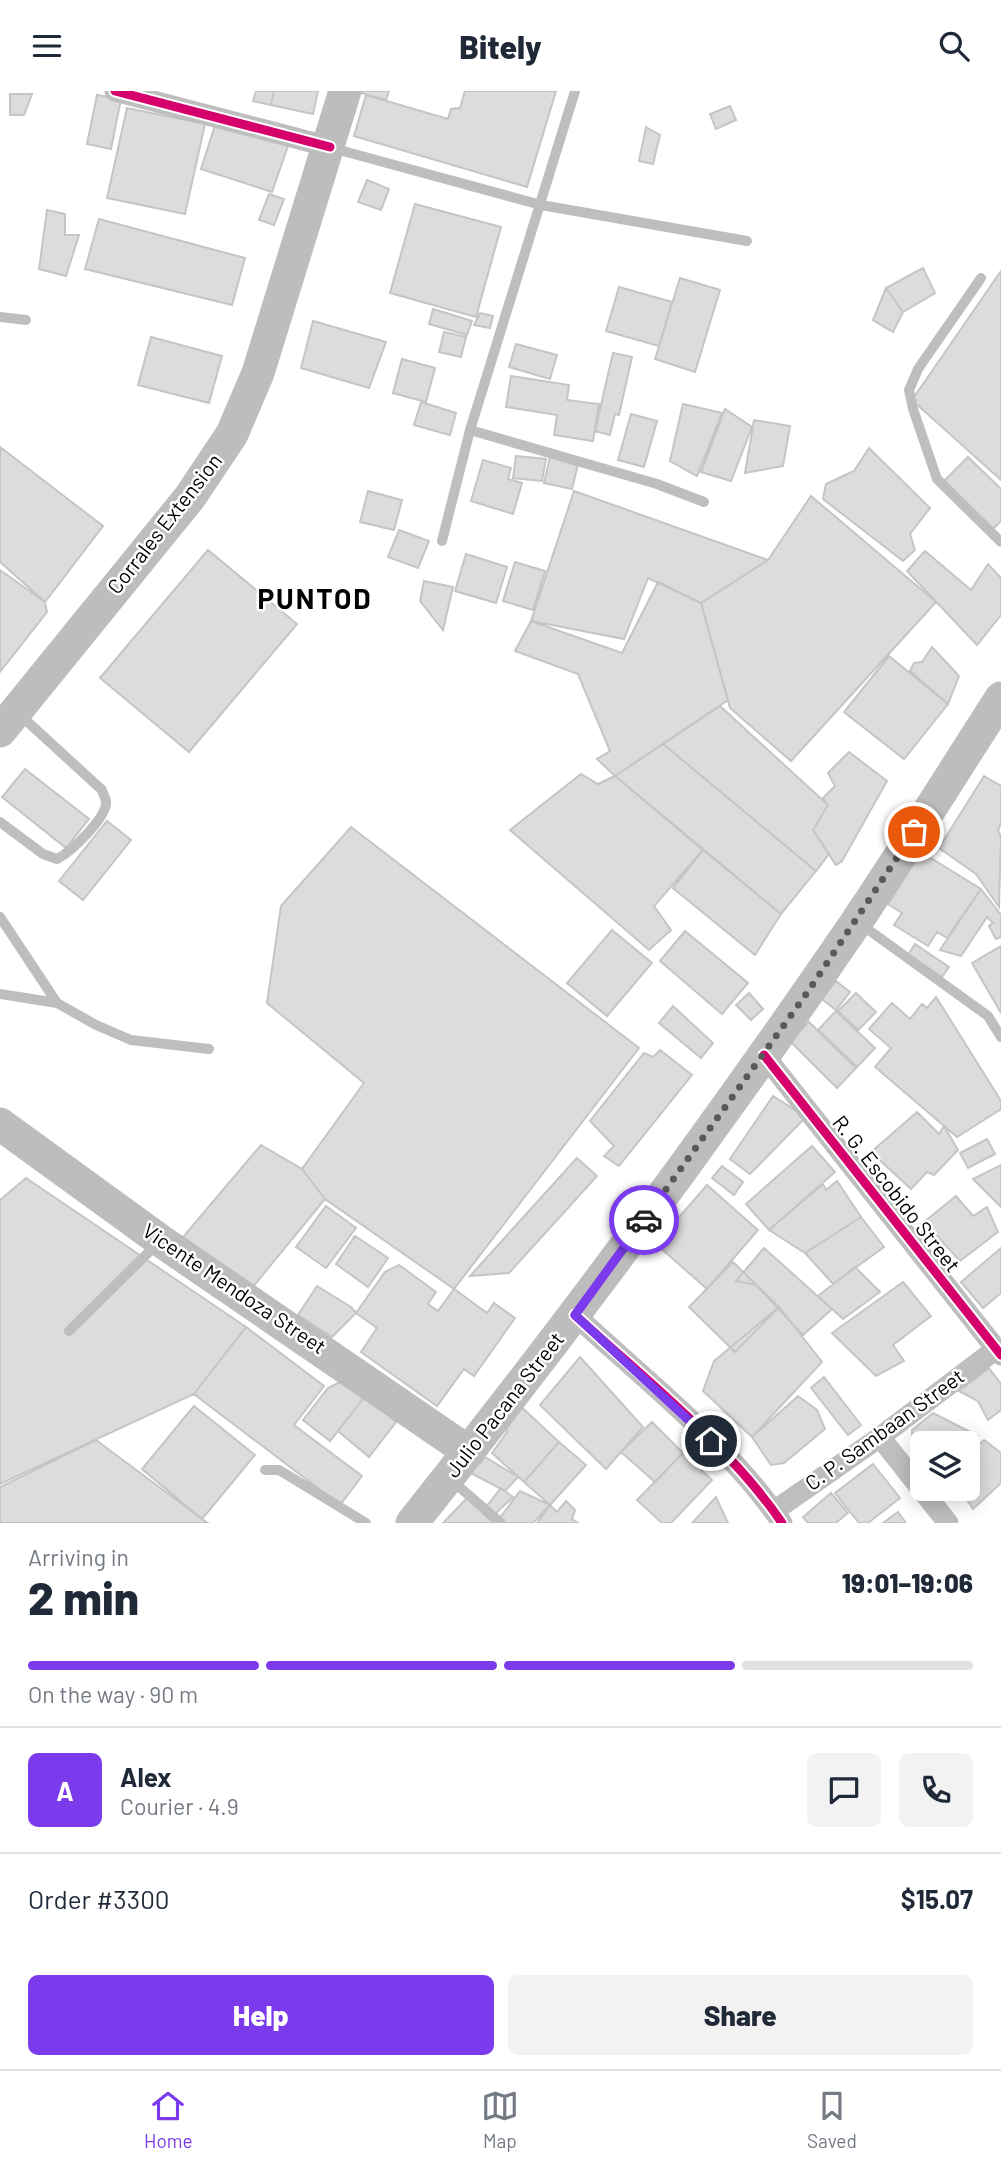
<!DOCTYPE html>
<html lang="en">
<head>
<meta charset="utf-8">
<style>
  :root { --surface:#fff; --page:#f2f2f3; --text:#1f2937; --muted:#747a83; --line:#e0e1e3; --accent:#7c3aed }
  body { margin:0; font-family:Barlow,sans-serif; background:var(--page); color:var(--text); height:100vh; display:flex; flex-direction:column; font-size:26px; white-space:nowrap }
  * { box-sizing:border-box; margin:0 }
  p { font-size:23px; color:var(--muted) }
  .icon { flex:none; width:38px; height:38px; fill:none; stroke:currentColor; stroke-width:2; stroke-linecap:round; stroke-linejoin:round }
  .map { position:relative; height:1432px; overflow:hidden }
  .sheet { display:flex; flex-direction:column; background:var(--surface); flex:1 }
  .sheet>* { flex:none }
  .controls { position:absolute; left:910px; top:1340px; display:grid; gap:14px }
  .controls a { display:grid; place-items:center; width:70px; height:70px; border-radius:10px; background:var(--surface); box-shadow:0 4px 18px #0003; font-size:35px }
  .pin { position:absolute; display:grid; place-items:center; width:60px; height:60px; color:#fff; margin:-30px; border:4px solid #fff; border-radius:50%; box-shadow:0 2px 7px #0007 }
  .courier { position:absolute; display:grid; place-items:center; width:70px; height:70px; margin:-35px; border:5px solid #7c3aed; border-radius:50%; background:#fff; color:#222; box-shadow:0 2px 9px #0007 }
  .overview em { font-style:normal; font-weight:800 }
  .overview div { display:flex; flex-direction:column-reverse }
  .overview { display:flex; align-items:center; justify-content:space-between; height:119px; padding:0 28px }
  h1 { font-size:46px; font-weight:800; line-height:52px }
  .bar { display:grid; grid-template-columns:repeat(4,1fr); gap:10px 7px; align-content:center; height:84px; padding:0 28px }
  .bar i { height:9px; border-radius:5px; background:var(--line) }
  .bar .selected { background:var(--accent) }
  .bar p { grid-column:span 4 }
  .line { display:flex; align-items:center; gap:18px; padding:0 28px; border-top:2px solid var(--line) }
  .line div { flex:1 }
  .round { display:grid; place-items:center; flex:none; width:74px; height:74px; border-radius:10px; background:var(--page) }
  .cta { display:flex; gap:14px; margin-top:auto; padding:14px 28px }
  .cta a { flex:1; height:80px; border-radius:10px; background:var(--accent); color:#fff; font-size:28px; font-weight:800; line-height:80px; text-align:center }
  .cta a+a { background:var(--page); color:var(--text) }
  header { display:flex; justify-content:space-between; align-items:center; height:91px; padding:0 28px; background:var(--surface); font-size:32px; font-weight:800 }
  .menu { display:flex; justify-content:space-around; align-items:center; height:98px; border-top:2px solid var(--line); background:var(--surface); font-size:19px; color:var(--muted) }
  .menu a { display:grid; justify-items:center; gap:4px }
  .menu .selected { color:var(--accent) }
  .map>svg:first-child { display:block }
</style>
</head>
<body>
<header><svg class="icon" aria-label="menu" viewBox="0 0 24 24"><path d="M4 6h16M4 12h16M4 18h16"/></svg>Bitely<svg class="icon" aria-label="search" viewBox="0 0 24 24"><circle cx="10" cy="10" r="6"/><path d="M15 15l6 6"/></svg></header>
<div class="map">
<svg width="1001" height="1432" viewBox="0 0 1001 1432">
  <rect width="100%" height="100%" fill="#fff"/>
  <path fill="#dcdcdc" stroke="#c5c5c5" stroke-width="2" d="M256,0H274L271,14L253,10Z
    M274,0H318L313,23L271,14Z
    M361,0H389L386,9L361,2Z
    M465,0H556L527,96L354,45L366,4L448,28L451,18L460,17Z
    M10,3H32L24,24H10Z
    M97,4L121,8L111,58L87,53Z
    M730,15L736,29L716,38L710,23Z
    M127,17L205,33L185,123L107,107Z
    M217,28L289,52L272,101L201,78Z
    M646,36L660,44L653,73L639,70Z
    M367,89L389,98L381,119L358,111Z
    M269,103L284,108L274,134L259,129Z
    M415,113L501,136L476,226L390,202Z
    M47,119L65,123V144H79L66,185L39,178Z
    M99,128L245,167L232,214L85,178Z
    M923,177L935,202L903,221L886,197Z
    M1001,180V389L912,309Z
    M680,187L720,199L695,281L655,268Z
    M619,196L672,211L659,255L606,240Z
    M886,197L903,221L893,241L873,229Z
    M433,218L472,230L467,244L429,233Z
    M480,222L493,225L490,237L474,234Z
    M313,230L386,251L369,297L301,277Z
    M444,241L466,246L461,266L439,261Z
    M151,246L222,265L209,312L138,294Z
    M516,253L557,264L550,288L509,276Z
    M613,262L632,266L619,324L615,323L610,344L595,340Z
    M402,268L435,277L426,311L393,302Z
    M511,285L569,294L567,309L599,313L593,350L554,344L557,324L506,316Z
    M421,311L456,322L450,344L414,334Z
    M683,313L722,322L697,385L670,370Z
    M725,318L752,336L731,390L701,381Z
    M631,323L657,330L644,376L618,369Z
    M754,329L790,335L783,375L745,382Z
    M0,356L103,435L45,511L0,471Z
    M869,357L930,417L910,443L915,459L903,470L823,408L826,393L854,380Z
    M516,365L546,368L542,390L513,387Z
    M550,366L578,373L572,398L544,392Z
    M968,366L1001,398V430L993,438L944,390Z
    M483,369L511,377L508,388L522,392L513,423L471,410Z
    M368,400L402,409L394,439L360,431Z
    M574,400L768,469L701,512L648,487L624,548L531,530Z
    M811,405L936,511L791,670L730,617L701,512L768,469Z
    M399,439L429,450L418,477L388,466Z
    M208,459L297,533L189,661L100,587Z
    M925,460L971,499L988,473L1001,487V524L977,554L907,480Z
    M466,463L507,476L496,512L455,500Z
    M515,471L545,480L533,519L503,510Z
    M0,479L45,511L47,521L0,581Z
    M424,490L453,496L443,539L420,510Z
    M658,491L701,512L728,609L615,685L597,668L610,660L578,583L515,560L531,530L622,562Z
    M932,556L959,585L948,613L910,580L914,572L922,571Z
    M889,565L948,613L904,668L844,621Z
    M720,615L828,714L813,739L829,763L816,780L663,653Z
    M663,653L816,780L781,823L615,685Z
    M849,661L887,690L842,770L836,774L813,739L828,714L823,707L835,695L828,682Z
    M25,678L89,728L66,757L2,706Z
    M581,683L598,693L615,685L703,759L654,815L671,839L649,859L510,739Z
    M984,685L1001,695V733L998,739L1001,746L999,816L976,783L939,757Z
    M107,730L131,749L83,809L59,790Z
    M351,736L639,957L454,1198L325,1108L302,1078L364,992L267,912L281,815Z
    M703,759L781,823L755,864L673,797Z
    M921,761L981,798L947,847L937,841L928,855L894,834L902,822L888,813Z
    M981,798L1001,824V846L996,848L989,835L993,832L987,826L961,865L940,859Z
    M612,839L652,872L607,925L567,892Z
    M685,840L748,892L722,923L660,870Z
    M915,853L949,876L942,886L908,864Z
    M1001,855V922L972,872Z
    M836,890L850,901L836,919L822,908Z
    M749,902L763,918L751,929L736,914Z
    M856,902L876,921L858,939L838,920Z
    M936,906L1001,1010V1018L957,1046L875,976L891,957L869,938L892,912L910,928L922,913L927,917Z
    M673,915L713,952L701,967L659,932Z
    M836,920L875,957L857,976L818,939Z
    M809,931L856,977L837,997L790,950Z
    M660,959L692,984L619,1075L604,1065L614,1055L590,1030L644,962L653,966Z
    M773,1005L806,1026L750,1083L730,1068Z
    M917,1021L939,1043L944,1035L958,1059L934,1084L927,1081L911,1098L871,1061Z
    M987,1048L995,1063L968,1077L960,1062Z
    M261,1054L302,1078L325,1108L252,1197L183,1146Z
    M812,1055L835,1081L769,1139L746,1113Z
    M577,1067L597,1085L509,1182L470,1185Z
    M1001,1074V1116L973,1088Z
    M722,1075L743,1091L734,1104L712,1087Z
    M26,1087L246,1236L194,1303L0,1393V1109Z
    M837,1090L861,1126L805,1162L769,1139L823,1093L826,1099Z
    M707,1094L758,1139L707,1198L656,1153Z
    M956,1105L973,1125L987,1116L998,1141L960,1170L924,1131Z
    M326,1115L356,1137L326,1177L296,1156Z
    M861,1126L884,1156L833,1193L805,1162Z
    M355,1145L388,1167L368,1196L336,1173Z
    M764,1157L832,1218L803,1244L756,1194L736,1190Z
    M1001,1157V1202L983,1217L961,1191Z
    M733,1171L779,1216L735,1261L689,1216Z
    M399,1174L436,1201L428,1213L438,1220L454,1198L487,1222L494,1212L515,1227L474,1285L464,1278L437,1315L361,1261L377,1237L356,1222L385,1181Z
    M855,1176L880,1201L843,1228L818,1205Z
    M903,1191L931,1225L893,1254L904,1270L876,1285L832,1242Z
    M317,1195L351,1216L356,1222L332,1246L298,1224Z
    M779,1216L822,1271L752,1346L703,1300L714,1270Z
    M246,1236L324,1295L294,1334L362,1385L340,1414L194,1303Z
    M580,1266L643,1336L606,1378L540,1314Z
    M989,1277L1001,1293V1319L988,1329L978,1310L959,1300Z
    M824,1286L861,1334L848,1344L811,1297Z
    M346,1288L366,1304L330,1350L303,1329L328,1297Z
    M366,1304L396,1331L369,1366L338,1340Z
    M798,1305L817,1319L825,1338L784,1372L771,1374L752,1346Z
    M517,1312L559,1351L524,1391L492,1362L507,1341L504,1331Z
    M194,1315L255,1364L202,1428L142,1378Z
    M933,1322L978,1345L968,1353H922V1357L912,1348V1339Z
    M652,1331L683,1362L655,1391L621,1361Z
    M96,1349L202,1428L208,1432H0V1396Z
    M984,1349L1001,1362V1392L973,1418L960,1398H968V1363Z
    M559,1351L586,1374L550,1414L524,1391Z
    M683,1362L712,1389L671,1432H662L637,1409Z
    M480,1363L518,1386L505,1400L469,1381Z
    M873,1373L900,1407L868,1432H859L835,1402Z
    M501,1397L513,1406L495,1423L486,1416Z
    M520,1400L550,1414L533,1432H504L499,1428Z
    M831,1402L848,1422L836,1432H808L803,1426Z
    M716,1406L728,1432H692Z
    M467,1407L493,1432H443Z
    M566,1410L575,1419L572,1428L578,1432H537L550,1414L557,1421Z
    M898,1421L906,1432H883Z"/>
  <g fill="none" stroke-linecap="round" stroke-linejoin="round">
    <path stroke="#bebebe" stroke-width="10" d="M332,57L541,114L747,150
      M981,187L918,278L909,299L913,318L937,388L1001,451
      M0,226L26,229
      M470,339L657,393L704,411
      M442,450L470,339L575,0
      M0,731L43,763L57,768C71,761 108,726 106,710C105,706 103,703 102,699L18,622
      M0,826L57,912L96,934L131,949L209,958
      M859,832L988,925L1001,946
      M0,903L57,912
      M69,1240L159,1151
      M265,1379H279L366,1432
      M450,1388L501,1432"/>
    <path stroke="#bebebe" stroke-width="21" d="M115,0L330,56
      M764,964L1001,1264
      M575,1224C643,1287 731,1356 782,1432
      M880,1346L948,1432
      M774,1420L880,1346L996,1258"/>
    <path stroke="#bdbdbd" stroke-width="33" d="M0,640L190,406L232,343L258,282L345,0
      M0,1033L161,1150L469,1361
      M412,1432C567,1238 715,1038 855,833C905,759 952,683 1001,607"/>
    <g stroke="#fff" stroke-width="13">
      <path id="cycleway" d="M115,0L330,56
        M764,964L1001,1264
        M575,1224C643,1287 731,1356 782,1432"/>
    </g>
    <use href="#cycleway" stroke="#d6006c" stroke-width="9"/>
  </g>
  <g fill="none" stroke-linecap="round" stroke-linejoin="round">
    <path stroke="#595959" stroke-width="7" stroke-dasharray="0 12.6" d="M644,1129L807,902L914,741"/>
    <path stroke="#7c3aed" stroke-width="9" d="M644,1129L575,1224L711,1350"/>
  </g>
  <g text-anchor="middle" stroke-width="5" stroke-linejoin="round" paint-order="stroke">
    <g font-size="21" fill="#000" stroke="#fff">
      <text transform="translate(165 433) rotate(-52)" y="7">Corrales Extension</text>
      <text transform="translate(896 1103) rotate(52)" y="7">R. G. Escobido Street</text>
      <text transform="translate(234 1198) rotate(34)" y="7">Vicente Mendoza Street</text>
      <text transform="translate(505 1314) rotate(-52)" y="7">Julio Pacana Street</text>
      <text transform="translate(885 1339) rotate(-36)" y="7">C. P. Sambaan Street</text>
    </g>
    <g font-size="28" font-weight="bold" letter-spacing="2" fill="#000" stroke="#fff">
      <text x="315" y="518">PUNTOD</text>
    </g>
  </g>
</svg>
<div class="controls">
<a><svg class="icon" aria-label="layers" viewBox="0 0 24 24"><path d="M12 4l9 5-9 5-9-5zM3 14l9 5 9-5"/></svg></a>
</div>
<div class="pin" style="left:914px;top:741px;background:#ea580c"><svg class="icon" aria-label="bag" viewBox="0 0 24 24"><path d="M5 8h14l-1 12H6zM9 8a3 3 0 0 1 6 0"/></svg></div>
<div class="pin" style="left:711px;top:1350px;background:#1f2937"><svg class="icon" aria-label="home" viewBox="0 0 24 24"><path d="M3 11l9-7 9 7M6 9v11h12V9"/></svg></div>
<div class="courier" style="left:644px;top:1129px"><svg class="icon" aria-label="car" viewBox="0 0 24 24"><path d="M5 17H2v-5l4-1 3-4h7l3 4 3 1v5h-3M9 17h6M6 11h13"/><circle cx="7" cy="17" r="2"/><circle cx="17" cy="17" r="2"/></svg></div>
</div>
<section class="sheet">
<div class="overview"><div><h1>2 min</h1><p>Arriving in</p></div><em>19:01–19:06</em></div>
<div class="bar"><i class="selected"></i><i class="selected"></i><i class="selected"></i><i></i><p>On the way · 90 m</p></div>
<div class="line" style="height:126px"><b class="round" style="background:var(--accent);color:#fff">A</b><div><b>Alex</b><p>Courier · 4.9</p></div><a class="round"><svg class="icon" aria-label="chat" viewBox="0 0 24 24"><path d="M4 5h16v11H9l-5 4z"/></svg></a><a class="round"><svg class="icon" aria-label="phone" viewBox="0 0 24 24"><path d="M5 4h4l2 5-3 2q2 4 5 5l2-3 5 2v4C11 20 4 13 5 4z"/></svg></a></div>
<div class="line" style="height:91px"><div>Order #3300</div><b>$15.07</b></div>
<div class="cta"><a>Help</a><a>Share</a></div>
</section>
<nav class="menu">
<a class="selected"><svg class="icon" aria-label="home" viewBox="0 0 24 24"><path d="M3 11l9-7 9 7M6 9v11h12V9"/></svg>Home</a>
<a><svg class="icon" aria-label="map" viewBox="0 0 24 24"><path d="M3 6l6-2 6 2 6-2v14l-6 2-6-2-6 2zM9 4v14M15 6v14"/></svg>Map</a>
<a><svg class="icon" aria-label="saved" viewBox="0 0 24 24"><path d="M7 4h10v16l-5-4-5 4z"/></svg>Saved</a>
</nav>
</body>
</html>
